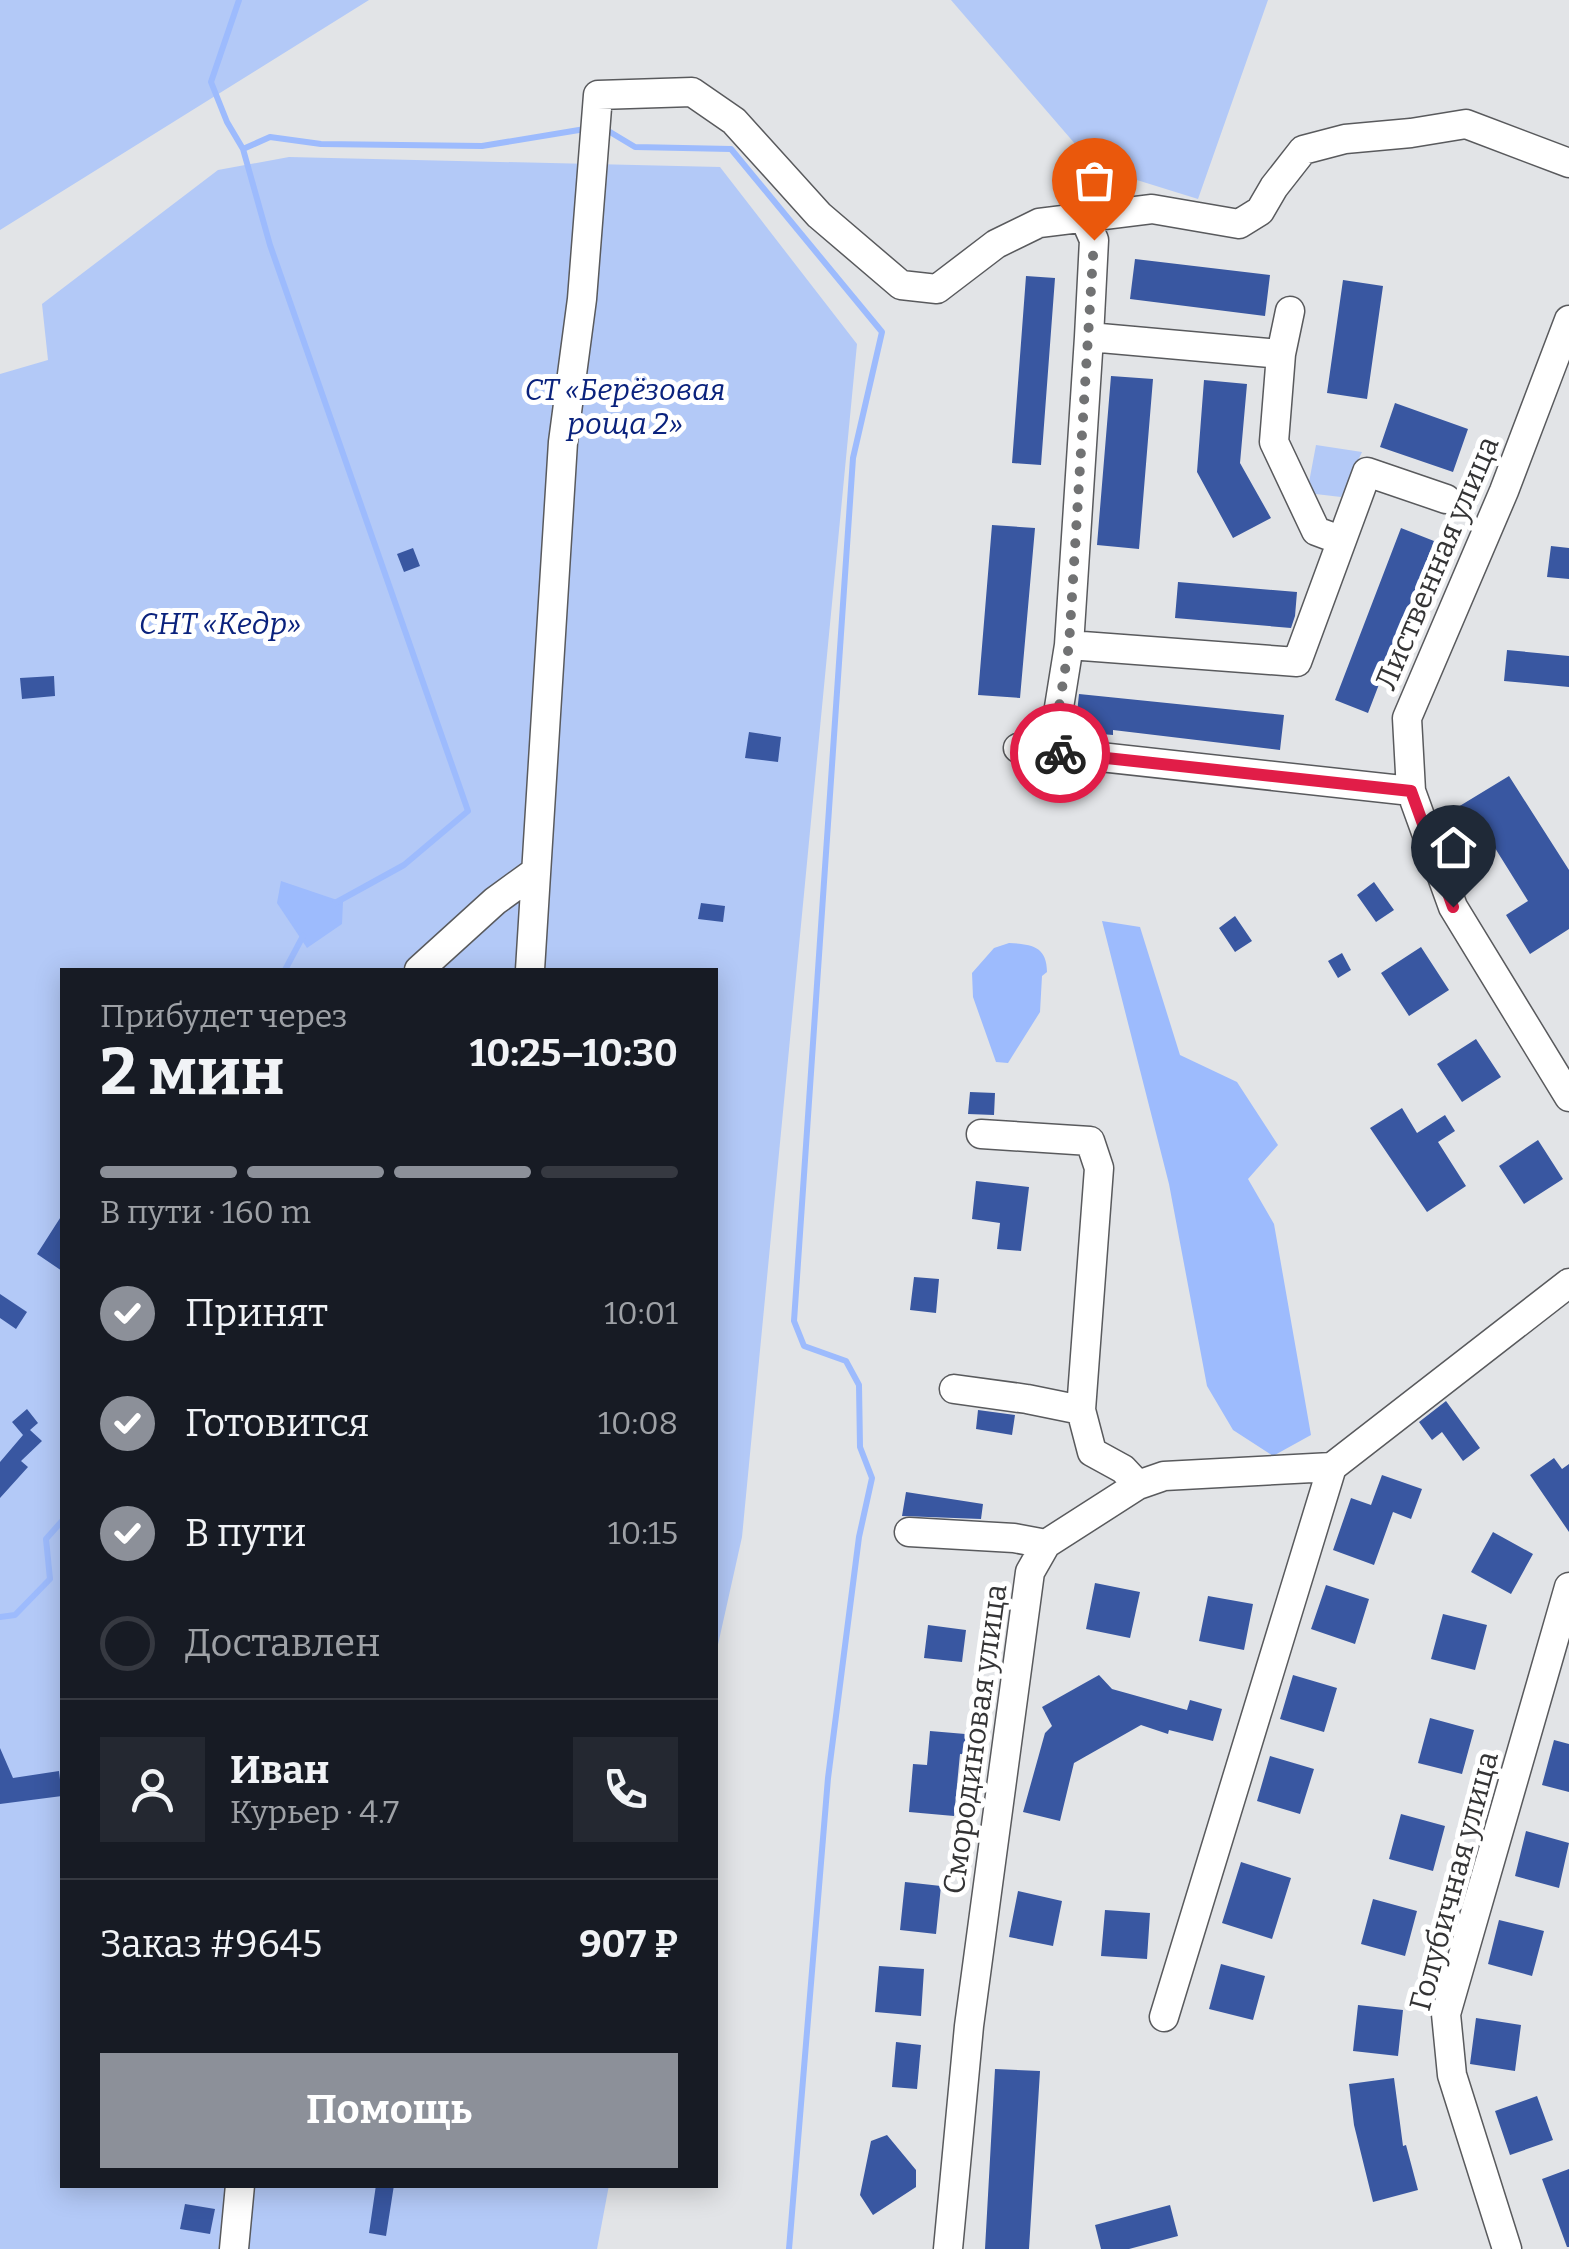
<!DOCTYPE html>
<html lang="ru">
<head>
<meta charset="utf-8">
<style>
  :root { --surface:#171b24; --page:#242831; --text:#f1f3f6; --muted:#9ea1a6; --line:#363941; --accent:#8c9099 }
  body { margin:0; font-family:Bitter,serif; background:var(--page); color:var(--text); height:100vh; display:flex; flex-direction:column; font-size:38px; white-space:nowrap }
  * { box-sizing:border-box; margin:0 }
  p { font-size:32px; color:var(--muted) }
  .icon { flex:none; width:55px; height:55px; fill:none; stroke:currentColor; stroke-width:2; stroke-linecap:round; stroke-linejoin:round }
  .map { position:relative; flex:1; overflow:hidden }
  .panel { position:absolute; left:60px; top:968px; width:658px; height:1220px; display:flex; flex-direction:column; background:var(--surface); border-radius:0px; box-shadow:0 5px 25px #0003 }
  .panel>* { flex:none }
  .pin { position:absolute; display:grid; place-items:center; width:85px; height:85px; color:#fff; margin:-102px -42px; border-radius:50% 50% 50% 0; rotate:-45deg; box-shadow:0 0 10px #0007 }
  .pin .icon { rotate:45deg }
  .courier { position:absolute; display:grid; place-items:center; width:100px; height:100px; margin:-50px; border:8px solid #e11d48; border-radius:50%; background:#fff; color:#222; box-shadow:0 2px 12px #0007 }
  .summary em { font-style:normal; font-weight:700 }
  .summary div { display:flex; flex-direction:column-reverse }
  .summary { display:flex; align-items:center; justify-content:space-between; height:170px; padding:0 40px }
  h1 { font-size:65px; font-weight:700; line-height:75px }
  .bar { display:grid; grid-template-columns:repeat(4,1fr); gap:15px 10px; align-content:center; height:120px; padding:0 40px }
  .bar i { height:12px; border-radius:8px; background:var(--line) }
  .bar .selected { background:var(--accent) }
  .bar p { grid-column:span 4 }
  .line { display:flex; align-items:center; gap:25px; padding:0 40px; border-top:2px solid var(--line) }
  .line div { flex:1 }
  .round { display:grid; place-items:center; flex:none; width:105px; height:105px; border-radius:0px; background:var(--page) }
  ol { padding:0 40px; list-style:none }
  li { display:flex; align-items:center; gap:30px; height:110px }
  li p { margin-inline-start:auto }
  li .icon { padding:10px; border-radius:50%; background:var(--accent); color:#fff; stroke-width:4 }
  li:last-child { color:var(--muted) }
  li i { width:55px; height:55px; border:5px solid var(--line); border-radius:50% }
  .action { display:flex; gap:20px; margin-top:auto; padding:20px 40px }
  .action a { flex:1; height:115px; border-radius:0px; background:var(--accent); color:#fff; font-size:40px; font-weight:700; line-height:115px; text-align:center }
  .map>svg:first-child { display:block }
</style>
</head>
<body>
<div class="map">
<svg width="1569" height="2249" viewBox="0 0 1569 2249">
  <rect width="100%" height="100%" fill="#e2e4e7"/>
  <path fill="#b3c9f7" d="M0,0H369L0,230Z
    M951,0H1268L1198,199L1095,167Z
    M289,157L720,167L857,344L742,1537L715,1658V970H62V2185H609L597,2249H0V374L48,360L42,304L218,170Z
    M1316,445L1362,452L1341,497L1307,493Z"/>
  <path fill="#9dbbfd" d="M281,881L343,902L342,924L307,948L277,903Z
    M1102,921L1140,927L1180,1055L1237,1082L1278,1145L1248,1179L1274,1224L1311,1435L1273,1456L1233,1430L1207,1386L1169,1184Z
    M1009,943C1031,944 1047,946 1047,972L1042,976L1040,1012L1008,1063L996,1062L973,997L972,973L994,948Z"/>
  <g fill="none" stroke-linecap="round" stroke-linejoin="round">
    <path stroke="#9dbbfd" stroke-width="6" d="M239,0L211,82L227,122L243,149L270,245L468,811L404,865L335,903
      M610,132L635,147L731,149L882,332L853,458L794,1321L804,1346L846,1361L859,1385L860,1447L872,1478L859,1537L828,1778L789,2249
      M243,149L270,137L321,144L482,146L585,129
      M285,970L303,936
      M0,1617L15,1615L50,1579L46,1539L62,1521"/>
  </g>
  <path fill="#3957a1" d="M1135,259L1270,275L1265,316L1130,299Z
    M1026,276L1055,278L1041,465L1012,463Z
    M1343,280L1383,286L1367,399L1327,393Z
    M1111,376L1153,379L1139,549L1097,545Z
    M1204,380L1247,384L1240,463L1271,518L1233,538L1197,472Z
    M1395,403L1468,429L1453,472L1380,447Z
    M992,525L1035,528L1020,698L978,695Z
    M1401,528L1434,541L1368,713L1335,700Z
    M1551,546L1569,548V579L1547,577Z
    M413,548L420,566L404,572L397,554Z
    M1178,582L1297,592L1295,616L1291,628L1175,618Z
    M1507,650L1569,656V687L1504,681Z
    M54,676L55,696L22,699L20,678Z
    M1079,694L1284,715L1280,750L1113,730V735L1075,732Z
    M749,732L781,737L778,762L745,758Z
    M1509,776L1569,870V929L1530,954L1506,915L1528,901L1485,832L1477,837L1458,807Z
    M1374,882L1394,910L1376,922L1357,895Z
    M701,903L725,906L723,922L698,919Z
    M1235,916L1252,941L1235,952L1219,928Z
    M1421,947L1449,990L1409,1016L1381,973Z
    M1342,953L1351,970L1338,978L1328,961Z
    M1476,1039L1501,1077L1462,1102L1437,1064Z
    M970,1092L995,1093L994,1115L968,1114Z
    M1402,1108L1417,1133L1445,1115L1455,1131L1438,1142L1466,1186L1427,1212L1370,1128Z
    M1538,1140L1563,1179L1524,1204L1499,1166Z
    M976,1181L1029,1187L1021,1251L997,1249L1000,1223L972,1219Z
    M62,1215V1271L37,1254Z
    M914,1277L939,1279L936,1313L910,1310Z
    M0,1294L27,1312L16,1329L0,1318Z
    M1446,1401L1480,1448L1463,1461L1442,1432L1432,1440L1419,1422Z
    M27,1409L38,1423L30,1430L42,1441L21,1461L28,1467L0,1498V1462L23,1435L12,1422Z
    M978,1410L1015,1415L1012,1435L976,1429Z
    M1554,1458L1562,1469L1569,1464V1532L1530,1475Z
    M1382,1475L1422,1489L1411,1519L1393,1512L1374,1565L1333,1550L1351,1498L1371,1505Z
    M906,1492L983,1504L981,1519L902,1516Z
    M1493,1532L1533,1554L1511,1594L1471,1572Z
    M1095,1583L1140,1592L1130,1638L1086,1629Z
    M1326,1585L1369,1599L1355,1644L1311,1629Z
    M1208,1596L1253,1604L1244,1650L1199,1641Z
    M1443,1614L1487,1625L1475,1670L1431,1659Z
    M928,1625L966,1630L962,1662L924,1658Z
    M1099,1675L1112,1689L1187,1710L1190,1700L1222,1709L1213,1741L1169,1730L1168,1734L1141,1725L1074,1763L1060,1821L1023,1812L1045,1733L1052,1726L1042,1707Z
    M1293,1675L1337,1688L1324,1732L1280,1719Z
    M1430,1718L1474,1730L1462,1774L1418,1763Z
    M930,1731L977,1735L975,1755L960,1754L954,1816L909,1812L913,1764L927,1765Z
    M1554,1740L1569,1744V1792L1542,1785Z
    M0,1748L13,1778L59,1771L62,1796L0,1804Z
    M1270,1756L1314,1769L1300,1814L1257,1801Z
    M1401,1814L1445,1826L1433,1871L1389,1859Z
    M1526,1831L1569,1843L1559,1888L1515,1876Z
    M1241,1862L1291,1878L1272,1939L1222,1923Z
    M905,1882L941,1886L936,1934L900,1930Z
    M1018,1891L1062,1901L1053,1946L1009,1937Z
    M1373,1899L1417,1911L1405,1956L1361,1944Z
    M1105,1910L1150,1913L1147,1959L1101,1956Z
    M1499,1920L1544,1931L1532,1976L1488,1964Z
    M1221,1964L1265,1976L1253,2020L1209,2009Z
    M879,1966L924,1969L921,2016L875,2012Z
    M1358,2005L1403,2010L1398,2056L1353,2051Z
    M1476,2018L1521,2025L1515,2071L1470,2064Z
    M896,2042L921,2045L917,2089L892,2087Z
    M995,2069L1040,2071L1029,2249H985Z
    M1394,2078L1403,2146L1406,2145L1418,2190L1373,2202L1354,2125L1349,2084Z
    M1537,2096L1553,2140L1510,2155L1495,2111Z
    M887,2135L916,2170V2187L873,2215L860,2195L871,2141Z
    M1569,2169V2247H1567L1542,2179Z
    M376,2185H394L386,2236L369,2233Z
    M185,2204L215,2209L210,2234L180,2229Z
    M1170,2205L1178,2236L1129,2249H1101L1095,2225Z"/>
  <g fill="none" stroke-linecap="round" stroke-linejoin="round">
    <g stroke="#595a5d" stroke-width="31">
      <path id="minor" d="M1290,311L1281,354L1274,442L1316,531L1340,540
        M1569,320L1504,491L1407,718L1411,791L1453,907L1569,1097
        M1089,337L1281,354
        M1069,645L1297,662L1367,472L1446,499
        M1018,748L1411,791
        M1055,753L1056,726L1069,645L1089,337L1094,240L1084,217
        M419,970L495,901L535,872
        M530,970L563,442L582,299L598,95L692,92L734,121L819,215L901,285L937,289L996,244L1039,223L1152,209L1239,224L1260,211L1274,187L1303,150L1345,139L1411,133L1466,124L1569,163
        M981,1134L1090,1141L1099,1168L1081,1410L1092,1452L1123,1469L1138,1485
        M954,1389L1027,1399L1081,1410
        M909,1532L1014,1538L1046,1544
        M1164,2017L1332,1467L1569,1283
        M234,2249L240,2185
        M948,2249L969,2026L1030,1572L1046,1544L1138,1485L1164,1476L1332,1467
        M1507,2249L1452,2075L1446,2014L1569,1587"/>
    </g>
    <use href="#minor" stroke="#fff" stroke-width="28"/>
  </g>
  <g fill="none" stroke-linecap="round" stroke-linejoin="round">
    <path stroke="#717273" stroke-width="10" stroke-dasharray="0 18" d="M1060,753H1055L1056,726L1069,645L1094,240"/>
    <path stroke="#e11d48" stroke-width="12" d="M1060,753L1411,791L1453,907"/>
  </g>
  <g text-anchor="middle" stroke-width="10" stroke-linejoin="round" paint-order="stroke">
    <g font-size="30" font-style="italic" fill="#0a227d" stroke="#fff">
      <text x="625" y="400">СТ «Берёзовая<tspan x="625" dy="34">роща 2»</tspan></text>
      <text x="220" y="634">СНТ «Кедр»</text>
    </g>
    <g font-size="30" fill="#343435" stroke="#fff">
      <text transform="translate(1437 563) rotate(-67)" y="10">Лиственная улица</text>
      <text transform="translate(975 1739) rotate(-82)" y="10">Смородиновая улица</text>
      <text transform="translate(1454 1881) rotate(-75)" y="10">Голубичная улица</text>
    </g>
  </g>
</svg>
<div class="pin" style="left:1094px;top:240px;background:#ea580c"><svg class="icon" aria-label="bag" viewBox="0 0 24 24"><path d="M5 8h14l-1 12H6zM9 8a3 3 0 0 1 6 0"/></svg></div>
<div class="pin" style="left:1453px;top:907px;background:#1f2937"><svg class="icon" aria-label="home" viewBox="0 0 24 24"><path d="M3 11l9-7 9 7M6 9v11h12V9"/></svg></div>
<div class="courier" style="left:1060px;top:753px"><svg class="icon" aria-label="bike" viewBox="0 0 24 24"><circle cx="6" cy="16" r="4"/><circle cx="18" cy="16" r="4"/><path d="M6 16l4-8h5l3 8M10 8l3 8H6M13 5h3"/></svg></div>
<section class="panel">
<div class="summary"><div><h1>2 мин</h1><p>Прибудет через</p></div><em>10:25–10:30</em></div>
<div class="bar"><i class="selected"></i><i class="selected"></i><i class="selected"></i><i></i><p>В пути · 160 m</p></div>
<ol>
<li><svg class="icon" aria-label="check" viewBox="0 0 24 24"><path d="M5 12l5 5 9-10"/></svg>Принят<p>10:01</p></li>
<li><svg class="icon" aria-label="check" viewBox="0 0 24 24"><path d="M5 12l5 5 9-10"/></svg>Готовится<p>10:08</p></li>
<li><svg class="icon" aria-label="check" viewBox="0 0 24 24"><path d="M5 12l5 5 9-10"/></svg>В пути<p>10:15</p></li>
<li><i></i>Доставлен</li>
</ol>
<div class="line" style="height:180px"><a class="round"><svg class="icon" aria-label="person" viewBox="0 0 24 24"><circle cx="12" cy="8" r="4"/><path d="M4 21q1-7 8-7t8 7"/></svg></a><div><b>Иван</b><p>Курьер · 4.7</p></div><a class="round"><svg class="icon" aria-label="phone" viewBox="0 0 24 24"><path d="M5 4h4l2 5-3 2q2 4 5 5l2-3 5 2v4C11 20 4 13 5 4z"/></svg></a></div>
<div class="line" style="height:130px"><div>Заказ #9645</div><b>907 ₽</b></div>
<div class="action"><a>Помощь</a></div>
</section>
</div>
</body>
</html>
